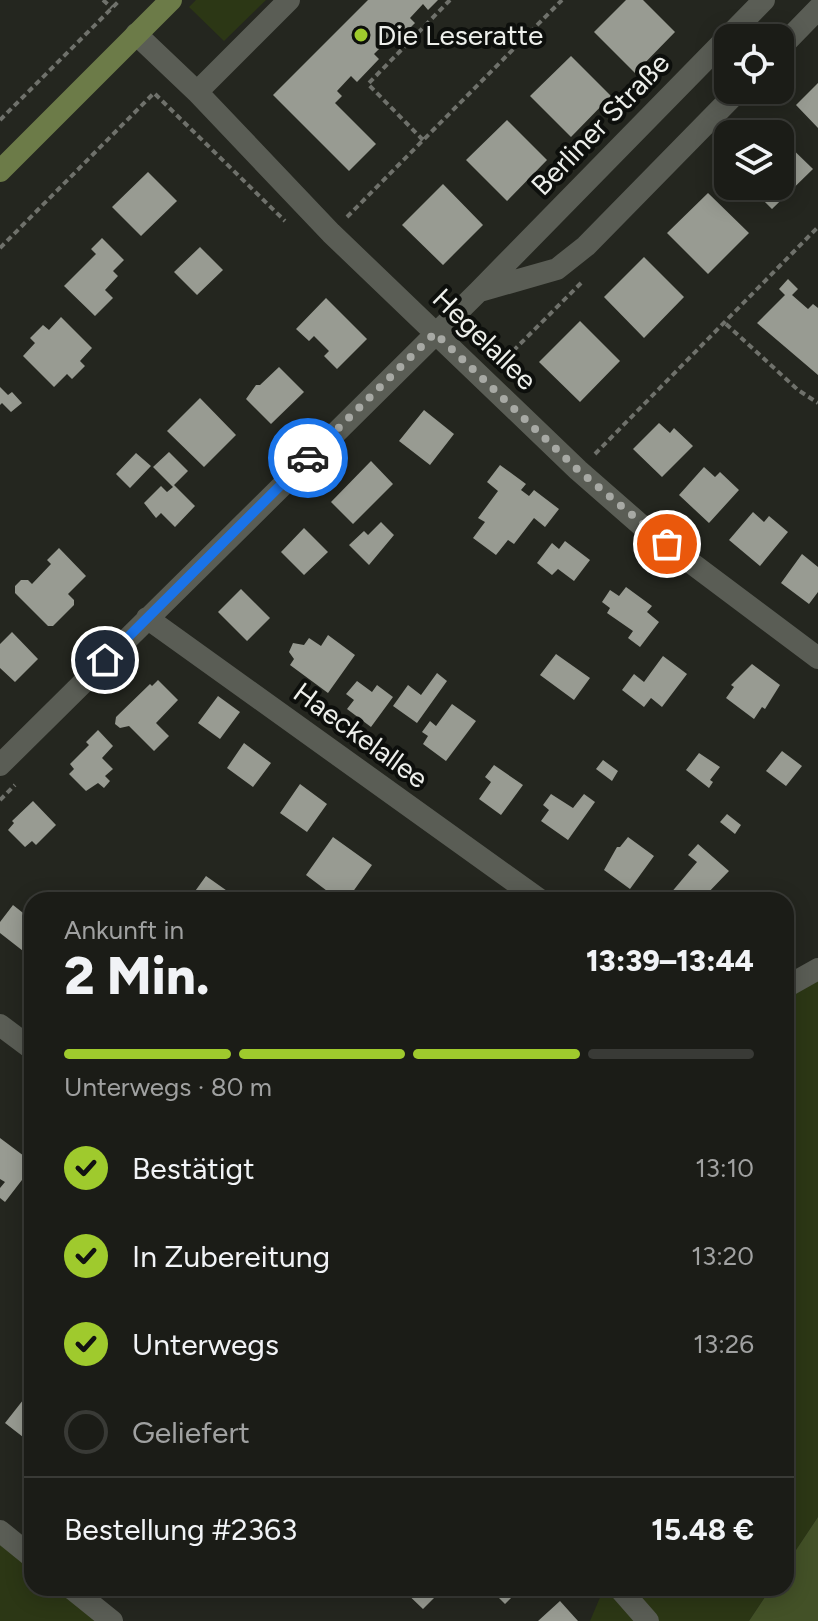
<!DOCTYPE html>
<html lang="de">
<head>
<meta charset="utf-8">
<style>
  :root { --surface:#1b1c17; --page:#282924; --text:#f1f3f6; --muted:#a0a1a1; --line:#393a36; --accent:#9fca2d }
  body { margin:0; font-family:Figtree,sans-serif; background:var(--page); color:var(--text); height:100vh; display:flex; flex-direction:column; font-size:30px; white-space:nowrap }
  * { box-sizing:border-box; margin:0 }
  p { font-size:26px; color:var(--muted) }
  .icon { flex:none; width:44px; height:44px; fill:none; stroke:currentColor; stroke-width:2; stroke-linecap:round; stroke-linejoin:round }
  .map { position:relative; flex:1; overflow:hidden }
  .drawer { position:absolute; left:24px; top:892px; width:770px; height:704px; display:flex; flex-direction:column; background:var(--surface); border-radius:24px; box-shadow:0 4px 20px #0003,0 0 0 2px var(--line) }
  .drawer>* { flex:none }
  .controls { position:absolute; left:714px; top:24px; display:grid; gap:16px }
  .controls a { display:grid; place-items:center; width:80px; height:80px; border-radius:16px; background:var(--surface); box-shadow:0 4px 20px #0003,0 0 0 2px var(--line); font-size:40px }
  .pin { position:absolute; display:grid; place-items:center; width:68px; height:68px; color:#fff; margin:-34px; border:4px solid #fff; border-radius:50%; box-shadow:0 2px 8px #0007 }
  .courier { position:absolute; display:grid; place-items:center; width:80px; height:80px; margin:-40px; border:6px solid #1a73e8; border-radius:50%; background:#fff; color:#222; box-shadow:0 2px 10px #0007 }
  .overview em { font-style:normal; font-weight:800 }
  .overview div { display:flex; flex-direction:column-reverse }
  .overview { display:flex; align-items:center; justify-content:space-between; height:136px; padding:0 40px }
  h1 { font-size:52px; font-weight:800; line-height:60px }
  .bar { display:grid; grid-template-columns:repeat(4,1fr); gap:12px 8px; align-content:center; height:96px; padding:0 40px }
  .bar i { height:10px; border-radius:6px; background:var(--line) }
  .bar .selected { background:var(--accent) }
  .bar p { grid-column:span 4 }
  .line { display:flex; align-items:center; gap:20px; padding:0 40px; border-top:2px solid var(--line) }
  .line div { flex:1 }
  ol { padding:0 40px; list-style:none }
  li { display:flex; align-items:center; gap:24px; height:88px }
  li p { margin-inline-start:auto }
  li .icon { padding:8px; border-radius:50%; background:var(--accent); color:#111; stroke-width:4 }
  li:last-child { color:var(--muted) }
  li i { width:44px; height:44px; border:4px solid var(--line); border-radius:50% }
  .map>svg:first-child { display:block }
</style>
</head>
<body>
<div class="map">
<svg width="818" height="1621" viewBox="0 0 818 1621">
  <rect width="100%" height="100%" fill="#24261f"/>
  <path fill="#2c3715" d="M196,0H266L224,41L189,7Z
    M818,971V1517L786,1565V988Z
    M0,1531L32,1557V1588H71L112,1621H0Z
    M604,1588H771L749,1621H590Z"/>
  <path fill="#435127" d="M818,1517V1621H749L771,1588H786V1565Z"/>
  <path fill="#989b92" d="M368,0H438L428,10L423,4L410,18L415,23L392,46L387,41L374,54L379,59L357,82L351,76L337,91L342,96L335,103L376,144L349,171L273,95Z
    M626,0H643L675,32L635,73L594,32Z
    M571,56L611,96L571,137L530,96Z
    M818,83V128L796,105Z
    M507,120L547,160L507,201L466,160Z
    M780,137L813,169L772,209L749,186H780Z
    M148,172L177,201L141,236L112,207Z
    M443,184L483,225L443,265L402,225Z
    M708,193L749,233L708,274L667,233Z
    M102,238L124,260L113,271L118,276L105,290L113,298L95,316L64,286L96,254L91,249Z
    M200,247L223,270L197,295L174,272Z
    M644,257L684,297L644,338L604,297Z
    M788,279L798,289L792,295L808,309L813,304L818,308V375L757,323L785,295L779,289Z
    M326,298L367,339L337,369L324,356L329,351L314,336L309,341L296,329Z
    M61,317L92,348L80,361L85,366L72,379L67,374L54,387L23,356L35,343L30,338L43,325L49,330Z
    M580,321L620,361L580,402L539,362Z
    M279,367L304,392L271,424L246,399L256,385H260Z
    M0,387L8,395L12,392L22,403L11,412L2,403L0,405Z
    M200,398L236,435L204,467L167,431Z
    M424,410L454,434L430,465L399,441Z
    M659,423L670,433L674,428L693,446L662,477L633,449Z
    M169,452L188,471L174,485L195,506L175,527L161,513L156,518L144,503L161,486L167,492L173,487L153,467Z
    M136,453L151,466L130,488L116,474Z
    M371,461L393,484L353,524L331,502Z
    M500,465L526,484L521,490L529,496L534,490L559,509L545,527L534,518L514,544L508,540L496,555L473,538L485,522L478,518L498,491L487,482Z
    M704,467L715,477L720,472L739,490L709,523L679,495Z
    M753,512L764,522L769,516L788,532L760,566L729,540Z
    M381,522L394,535L369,565L349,545L364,531L368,535Z
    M304,528L328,552L304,575L281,552Z
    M565,541L590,560L574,581L558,569L552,575L537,563L552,543L559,549Z
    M59,548L86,576L68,594L74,600V605L53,626H48L15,593V586L21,580H28L32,584L51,564L47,560Z
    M802,554L818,567V592L809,604L781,583Z
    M626,587L652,606L647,612L659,622L640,647L628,638L633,631L607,613L610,608L602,602L610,590L619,596Z
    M241,589L270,618L247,641L218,612Z
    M12,632L38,659L15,682L0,668V644Z
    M328,635L355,655L328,693L290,665L294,659L289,652L293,643L304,645L309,638L321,646Z
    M556,654L590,678L574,700L540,675Z
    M663,656L687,674L662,707L651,698L644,707L622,690L634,674L644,682Z
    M752,664L780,685L765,709L762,707L754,719L726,698L734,687L731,685Z
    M437,673L447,681L417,723L393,706L408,685L421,695Z
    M158,680L178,700L156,723L169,736L154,751L129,726L120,728L115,724L116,717L150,684L152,686Z
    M357,681L372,692L377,685L393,697L371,727L347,709L354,700L346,694Z
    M218,696L240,712L220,739L198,723Z
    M452,704L476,721L446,761L423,744L428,736L422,732L430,721L436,726Z
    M98,730L113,746L102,758L113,769L105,776L110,781L104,788L98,783L86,791L69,774L74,769L70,764L89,745L86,742Z
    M244,743L271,763L253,787L227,768Z
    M782,751L802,766L786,786L766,771Z
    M699,753L720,767L710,780L713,782L709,788L686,770Z
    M603,760L618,771L612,781L596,769Z
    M494,765L523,785L501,815L479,799L491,782L485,777Z
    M300,784L327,804L307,832L280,813Z
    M551,794L573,808L584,794L595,802L568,840L541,821L549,810L543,805Z
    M33,801L56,825L36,845L32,841L25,847L8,830L14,823L12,821Z
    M727,814L741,825L735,834L720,822Z
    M333,837L372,865L347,900H339L306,875Z
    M628,837L654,856L630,889L604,870L617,847H620Z
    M698,844L729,871L704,897L708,900H677L670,894L697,862L688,855Z
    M206,876L240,900H202L193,894Z
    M13,905L32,920V958L0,933V922Z
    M0,1138L32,1162V1167L5,1202L0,1198V1188L5,1182L0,1179Z
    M27,1395L32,1399V1444L5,1423Z
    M401,1588H444L423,1609Z
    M489,1588H521L505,1604Z
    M560,1601L578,1621H538Z"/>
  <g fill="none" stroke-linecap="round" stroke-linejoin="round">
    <path stroke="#6f716b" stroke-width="4" stroke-dasharray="6 4" stroke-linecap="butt" d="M103,0L112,8
      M780,82L794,68
      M759,103L772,90
      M0,120L120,0
      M423,140L368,84L450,0
      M347,217L562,0
      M0,248L154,93L285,221
      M726,324L798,390L818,403
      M499,365L583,281
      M595,454L818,227
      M0,800L15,785"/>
    <path stroke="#5a5d55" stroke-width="22" d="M136,34L197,92L331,233L578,470L642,526L818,658
      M780,48L818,9
      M197,92L289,0
      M480,291L557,269L586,246L739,90
      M147,618L540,900
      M0,765L479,291L764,0
      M786,987L818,969
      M0,1025L32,1049
      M0,1531L32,1557
      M71,1588L112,1621
      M619,1588L648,1621"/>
    <path stroke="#6c7b48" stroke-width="22" d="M0,171L171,0"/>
  </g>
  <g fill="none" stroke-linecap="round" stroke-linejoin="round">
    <path stroke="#a7a9a4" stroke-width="8" stroke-dasharray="0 14.4" d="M308,458L435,333L578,470L667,544"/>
    <path stroke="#1a73e8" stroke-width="10" d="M105,660L308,458"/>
  </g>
  <circle fill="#9fca2d" stroke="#0d0f0c" stroke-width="3" cx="361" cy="35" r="8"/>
  <g text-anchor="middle" stroke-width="8" stroke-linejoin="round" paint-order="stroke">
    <g font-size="28" fill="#edefeb" stroke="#0d0f0c" text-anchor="start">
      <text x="377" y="45">Die Leseratte</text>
    </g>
    <g font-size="28" fill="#edefeb" stroke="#0d0f0c">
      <text transform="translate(600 124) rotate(-46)" y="10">Berliner Straße</text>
      <text transform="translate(485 339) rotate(44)" y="10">Hegelallee</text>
      <text transform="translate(361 735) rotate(36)" y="10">Haeckelallee</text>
    </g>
  </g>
</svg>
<div class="controls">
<a><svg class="icon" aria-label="locate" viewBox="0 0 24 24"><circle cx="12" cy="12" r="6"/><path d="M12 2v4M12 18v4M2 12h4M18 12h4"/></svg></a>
<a><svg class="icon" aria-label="layers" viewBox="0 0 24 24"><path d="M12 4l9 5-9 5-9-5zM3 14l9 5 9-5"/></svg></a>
</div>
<div class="pin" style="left:667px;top:544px;background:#ea580c"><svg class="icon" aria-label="bag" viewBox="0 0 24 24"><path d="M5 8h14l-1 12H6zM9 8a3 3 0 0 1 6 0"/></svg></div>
<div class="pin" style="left:105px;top:660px;background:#1f2937"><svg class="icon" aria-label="home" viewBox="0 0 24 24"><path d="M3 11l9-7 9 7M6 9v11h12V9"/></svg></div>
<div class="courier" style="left:308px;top:458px"><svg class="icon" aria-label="car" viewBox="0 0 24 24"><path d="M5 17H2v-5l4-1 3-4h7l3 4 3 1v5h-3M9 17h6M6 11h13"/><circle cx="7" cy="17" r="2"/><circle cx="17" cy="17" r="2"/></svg></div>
<section class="drawer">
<div class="overview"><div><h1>2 Min.</h1><p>Ankunft in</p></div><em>13:39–13:44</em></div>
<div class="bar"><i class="selected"></i><i class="selected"></i><i class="selected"></i><i></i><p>Unterwegs · 80 m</p></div>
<ol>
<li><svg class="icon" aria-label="check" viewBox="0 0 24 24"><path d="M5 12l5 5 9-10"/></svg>Bestätigt<p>13:10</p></li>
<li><svg class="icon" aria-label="check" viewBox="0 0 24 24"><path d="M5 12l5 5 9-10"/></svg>In Zubereitung<p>13:20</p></li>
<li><svg class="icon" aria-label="check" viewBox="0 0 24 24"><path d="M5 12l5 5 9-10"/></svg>Unterwegs<p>13:26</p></li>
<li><i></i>Geliefert</li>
</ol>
<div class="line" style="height:104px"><div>Bestellung #2363</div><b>15.48 €</b></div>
</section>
</div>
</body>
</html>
